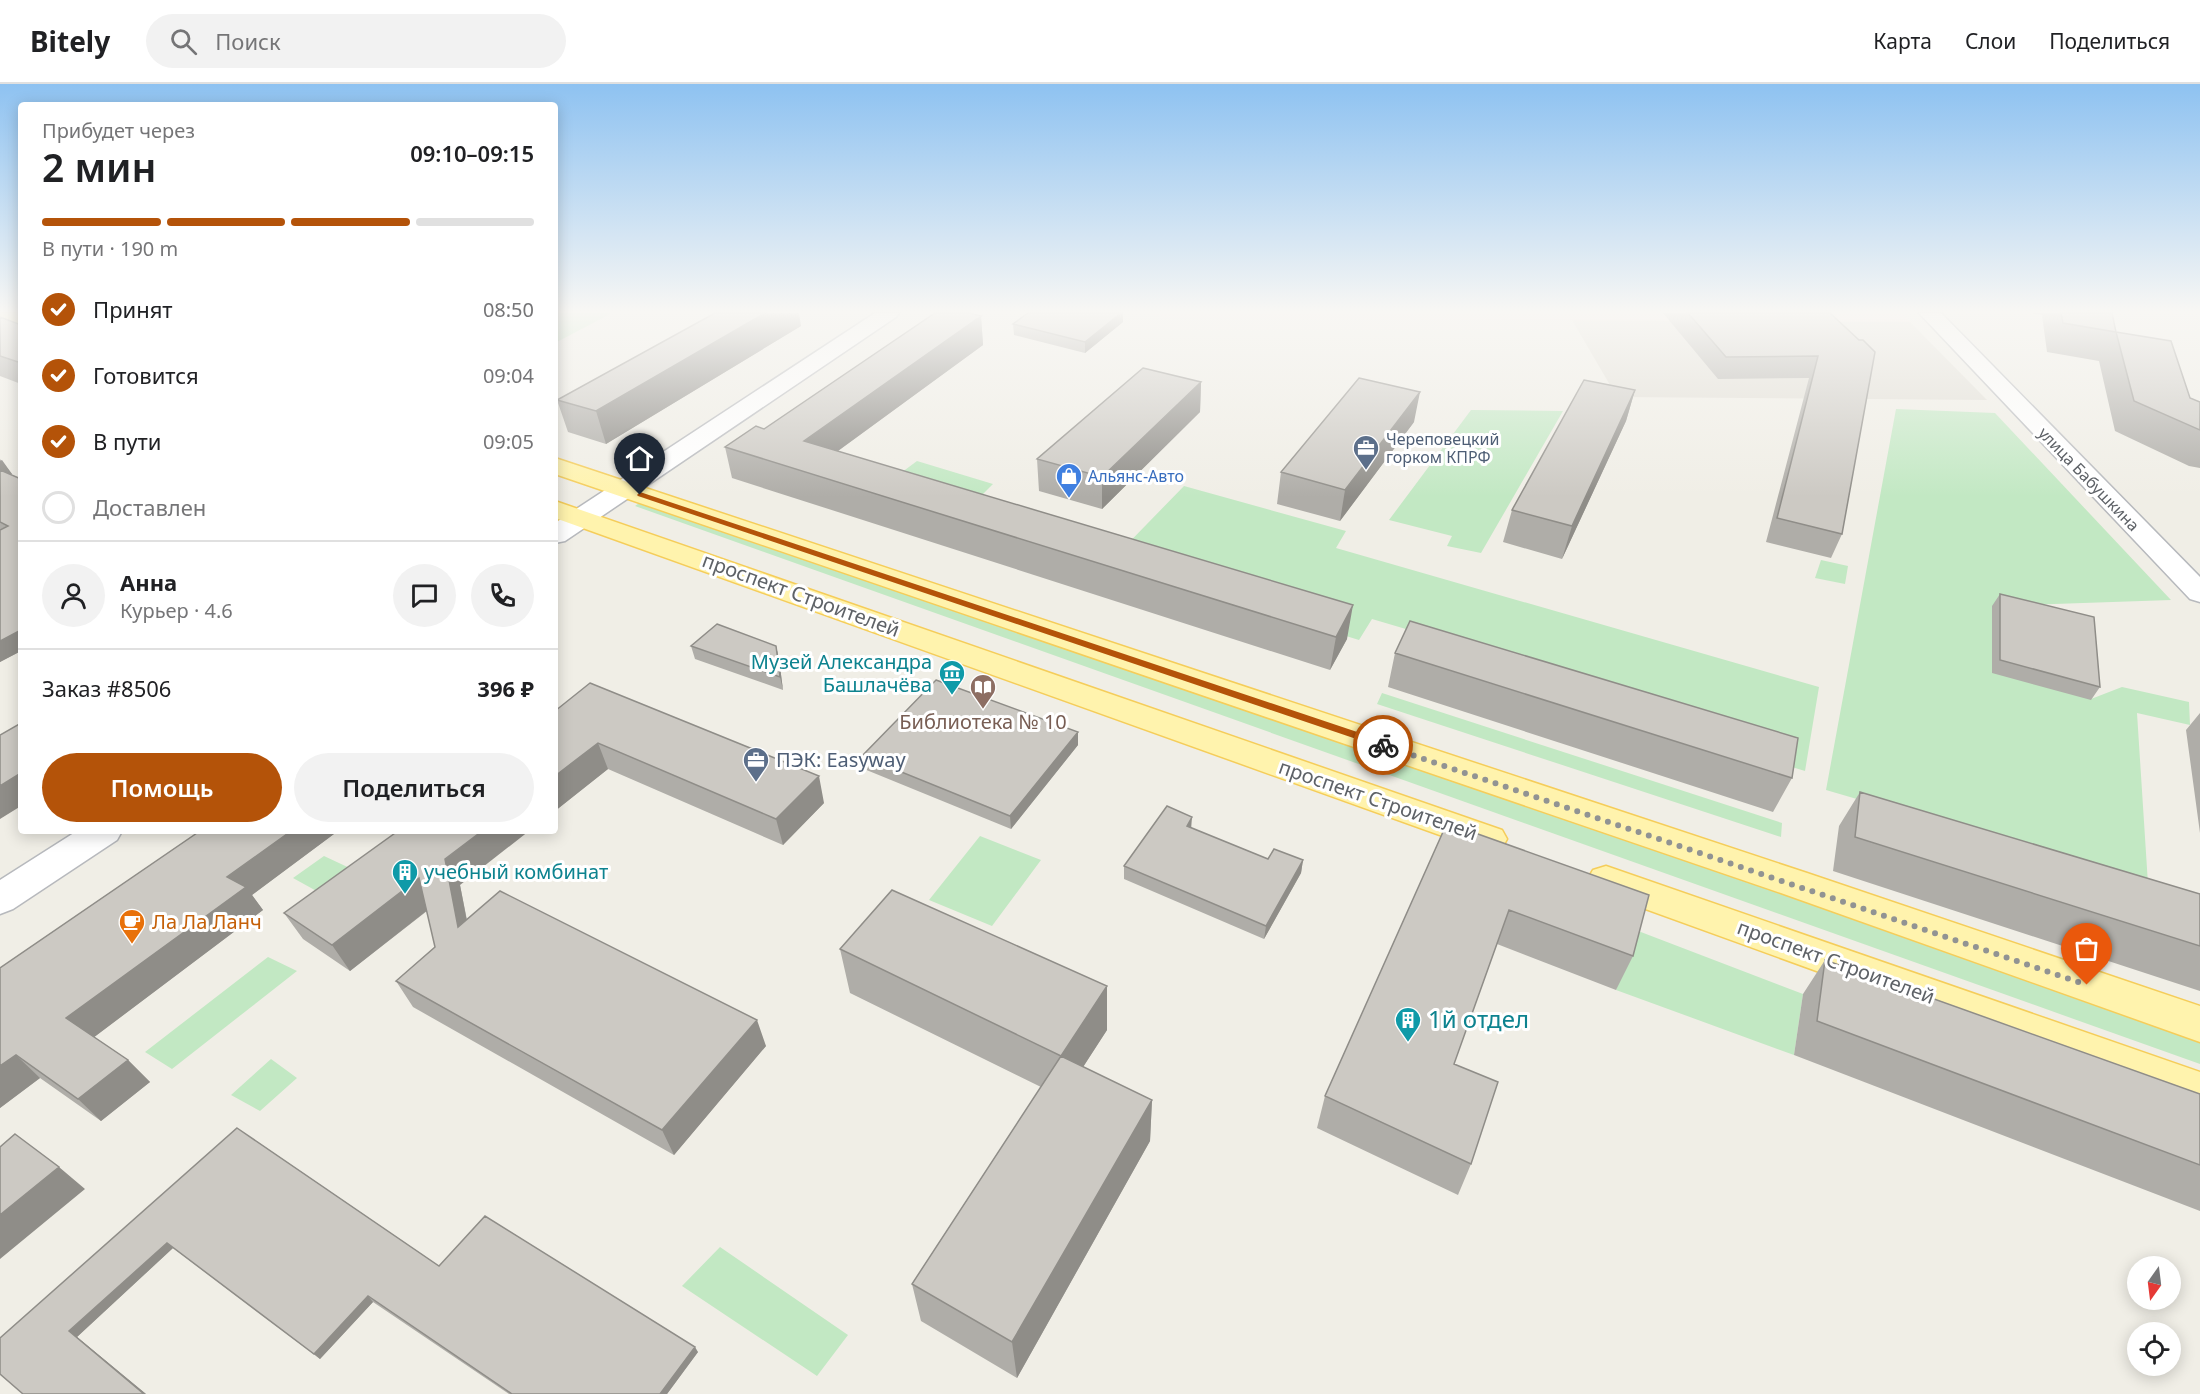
<!DOCTYPE html>
<html lang="ru">
<head>
<meta charset="utf-8">
<style>
  :root { --surface:#fff; --page:#f2f2f2; --text:#202124; --muted:#757577; --line:#e0e0e0; --accent:#b45309 }
  body { margin:0; font-family:"Noto Sans",sans-serif; background:var(--page); color:var(--text); height:100vh; display:flex; flex-direction:column; font-size:22px; white-space:nowrap }
  * { box-sizing:border-box; margin:0 }
  p { font-size:20px; color:var(--muted) }
  .icon { flex:none; width:33px; height:33px; fill:none; stroke:currentColor; stroke-width:2; stroke-linecap:round; stroke-linejoin:round }
  .map { position:relative; flex:1; overflow:hidden }
  .drawer { position:absolute; left:18px; top:18px; width:540px; height:732px; display:flex; flex-direction:column; background:var(--surface); border-radius:6px; box-shadow:0 3px 15px #0003 }
  .drawer>* { flex:none }
  .needle { width:39px; rotate:194deg }
  .tools { position:absolute; left:2127px; top:1172px; display:grid; gap:12px }
  .tools a { display:grid; place-items:center; width:54px; height:54px; border-radius:50%; background:var(--surface); box-shadow:0 3px 15px #0003; font-size:30px }
  .pin { position:absolute; display:grid; place-items:center; width:51px; height:51px; color:#fff; margin:-62px -26px; border-radius:50% 50% 50% 0; rotate:-45deg; box-shadow:0 0 6px #0007 }
  .pin .icon { rotate:45deg }
  .courier { position:absolute; display:grid; place-items:center; width:60px; height:60px; margin:-30px; border:4px solid #b45309; border-radius:50%; background:#fff; color:#222; box-shadow:0 2px 8px #0007 }
  .summary em { font-style:normal; font-weight:600 }
  .summary div { display:flex; flex-direction:column-reverse }
  .summary { display:flex; align-items:center; justify-content:space-between; height:102px; padding:0 24px }
  h1 { font-size:39px; font-weight:600; line-height:45px }
  .bar { display:grid; grid-template-columns:repeat(4,1fr); gap:9px 6px; align-content:center; height:72px; padding:0 24px }
  .bar i { height:8px; border-radius:4px; background:var(--line) }
  .bar .active { background:var(--accent) }
  .bar p { grid-column:span 4 }
  .line { display:flex; align-items:center; gap:15px; padding:0 24px; border-top:2px solid var(--line) }
  .line div { flex:1 }
  .round { display:grid; place-items:center; flex:none; width:63px; height:63px; border-radius:32px; background:var(--page) }
  ol { padding:0 24px; list-style:none }
  li { display:flex; align-items:center; gap:18px; height:66px }
  li p { margin-inline-start:auto }
  li .icon { padding:6px; border-radius:50%; background:var(--accent); color:#fff; stroke-width:4 }
  li:last-child { color:var(--muted) }
  li i { width:33px; height:33px; border:3px solid var(--line); border-radius:50% }
  .button { display:flex; gap:12px; margin-top:auto; padding:12px 24px }
  .button a { flex:1; height:69px; border-radius:36px; background:var(--accent); color:#fff; font-size:24px; font-weight:600; line-height:69px; text-align:center }
  .button a+a { background:var(--page); color:var(--text) }
  header { display:flex; align-items:center; gap:36px; box-sizing:border-box; height:84px; padding:0 30px; background:var(--surface); border-bottom:2px solid var(--line) }
  header strong { font-size:28px }
  nav { display:flex; gap:33px; margin-inline-start:auto; font-size:21px }
  .search { width:420px; height:54px; background:var(--page); display:flex; align-items:center; gap:15px; box-sizing:border-box; padding:0 21px; border-radius:33px; color:var(--muted); font-size:22px }
  .map>svg:first-child { display:block }
</style>
</head>
<body>
<header>
<strong>Bitely</strong>
<div class="search"><svg class="icon" aria-label="search" viewBox="0 0 24 24"><circle cx="10" cy="10" r="6"/><path d="M15 15l6 6"/></svg>Поиск</div>
<nav><a>Карта</a><a>Слои</a><a>Поделиться</a></nav>
</header>
<div class="map">
<svg width="2200" height="1310" viewBox="0 0 2200 1310">
  <rect width="100%" height="100%" fill="#f0eee6"/>
  <path fill="#e0ddd4" d="M1572,236L1910,238L1987,316L1617,313Z"/>
  <path fill="#fce6e3" d="M1146,229H1902L1910,238L1167,234Z"/>
  <path fill="#c2e8c3" d="M555,229H612L555,259Z
    M1896,325L1995,329L2171,516L1992,522L2091,615L2122,603L2189,618L2190,641L2137,629L2148,800L1826,706Z
    M1471,326L1563,327L1481,469L1447,462L1452,452L1389,436Z
    M917,377L993,400L964,429L882,403Z
    M1184,402L1346,447L1336,464L1819,603L1805,687L1409,566L1416,548L1372,535L1359,556L1109,479Z
    M645,415L2200,949V980L635,422Z
    M1821,476L1848,482L1845,500L1815,494Z
    M1382,609L1782,739L1781,753L1377,620Z
    M980,752L1041,776L992,842L929,816Z
    M324,772L371,794L340,820L293,794Z
    M1633,845L1803,910L1794,971L1616,906Z
    M268,873L297,887L172,985L145,968Z
    M271,975L297,994L260,1027L231,1011Z
    M720,1163L848,1251L817,1292L682,1202Z"/>
  <g fill="none" stroke-linecap="round" stroke-linejoin="round">
    <g stroke="#b7b9bd" stroke-width="3">
      <path id="minor" d="M875,229H899L896,233L565,457L555,459V439Z
        M1919,229H1941L2200,493V518L2190,515Z
        M77,747H122L117,756L13,825L0,830V796Z"/>
    </g>
    <g stroke="#f5cd5a" stroke-width="3">
      <path id="major" d="M0,229H21V241L0,234Z
        M555,374L1807,789L2200,922V958L1781,809L555,390Z
        M555,417L1502,746L1507,755L1502,764L1489,768L1476,764L555,434Z
        M1606,782L2200,988V1026L1593,806L1587,796L1593,786Z"/>
    </g>
    <use href="#minor" fill="#fff" fill-rule="evenodd"/>
    <use href="#major" fill="#fff3ad" fill-rule="evenodd"/>
  </g>
  <path fill="#afada8" d="M1028,229H1123V238L1085,269L1014,251L1013,240Z
    M1663,229H1830L1842,450L1831,474L1766,458L1809,294L1718,295Z
    M2031,229H2112L2116,248L2190,314L2200,318V384L2189,382L2115,347L2099,277L2047,268L2042,231Z
    M981,232L983,261L838,367L1347,555L1330,586L732,394L725,363L764,345Z
    M0,233L21,241V300L0,292Z
    M801,242L606,360L568,348L557,316Z
    M1201,298L1200,328L1102,425L1039,407L1037,375Z
    M1635,306L1626,337L1562,475L1503,458L1512,426Z
    M1414,338L1340,437L1277,420L1281,388Z
    M0,375L12,390H10L21,395V567L0,578Z
    M2000,510L2100,603L2091,616L1992,589V522Z
    M691,562H776L779,575L783,606L695,575Z
    M1395,569L1792,694L1773,728L1388,603Z
    M555,627L824,719L783,761L608,685L555,727Z
    M2200,629V749L2186,646Z
    M1078,661L1011,745L864,685L862,672Z
    M1860,708L2200,810V907L1833,787L1839,742Z
    M1447,739L1633,872L1616,906L1497,860L1454,980L1471,1080L1458,1111L1317,1044L1325,1012Z
    M1191,744L1268,775L1303,776L1301,789L1264,855L1124,795V782Z
    M200,747H338L252,811L263,826L94,953L128,976L150,998L101,1037L40,994L0,1024V884Z
    M460,801L467,836L766,962L674,1071L413,923L396,897L435,863L427,827L350,887L303,855L284,829Z
    M840,865L1107,902V946L1083,983L1152,1016L1150,1057L1017,1294L921,1237L912,1200L1041,1003L850,909Z
    M1825,876L2200,1010V1127L1794,971L1803,910Z
    M237,1044L439,1182L698,1268L667,1310H509L373,1218L320,1275L173,1164L77,1253L146,1310H23Z"/>
  <path fill="#8f8d88" d="M765,229H799L801,242L606,360L596,327Z
    M1121,229H1123V238L1085,269V258Z
    M981,232L983,261L809,388L804,357Z
    M1201,298L1200,328L1102,425V393Z
    M1635,306L1626,337L1562,475L1572,442Z
    M1420,308L1414,338L1340,437L1345,406Z
    M2,376L12,390L0,395V377Z
    M1353,521L1347,555L1330,586L1336,553Z
    M21,546V567L0,578V557Z
    M776,562L779,575L783,606L780,593Z
    M1078,648V661L1011,745L1010,732Z
    M598,659L608,685L555,727V692Z
    M21,689V722L0,735V702Z
    M819,692L824,719L783,761L776,735Z
    M1192,733L1191,746L1187,742Z
    M291,747H338L252,811L263,826L89,957L66,934L227,793Z
    M482,747H529L460,801L473,869L458,843L445,775Z
    M1303,776L1301,789L1264,855L1266,842Z
    M419,794L434,821L350,887L332,861Z
    M1107,902V946L1063,1014L1061,972Z
    M757,936L766,962L674,1071L662,1046Z
    M16,971L40,994L0,1024V982Z
    M128,976L150,998L101,1037L78,1015Z
    M1152,1016L1150,1057L1017,1294L1012,1258Z
    M59,1083L85,1105L0,1175V1131Z
    M167,1159L173,1164L77,1253L146,1310H144L69,1247Z
    M368,1212L373,1218L320,1275L314,1270Z
    M695,1263L698,1268L667,1310H660Z"/>
  <path fill="#ccc9c3" stroke="#8f8d88" stroke-width="1.5" d="M715,229H765L596,327L557,316Z
    M935,229H969L981,232L804,357L1353,521L1336,553L725,363L756,342L764,345Z
    M1028,229H1121L1085,258L1013,240Z
    M1688,229H1830L1859,256H1863L1875,268L1842,450L1777,434L1818,272L1726,273Z
    M2061,229H2112L2116,248L2063,239Z
    M0,233L21,241V279L0,272Z
    M2116,248L2171,257L2190,314L2200,318V346L2134,317Z
    M1143,284L1201,298L1102,393L1037,375Z
    M1359,294L1420,308L1345,406L1281,388Z
    M1584,296L1635,306L1572,442L1512,426Z
    M0,386L21,395V546L0,557V446L8,442L0,438Z
    M2000,510L2094,533L2100,603L2000,576Z
    M1410,537L1798,654L1792,694L1395,569Z
    M717,540L776,562L780,593L691,562Z
    M936,596L1078,648L1010,732L862,672Z
    M590,599L819,692L776,735L598,659L555,692V627Z
    M21,639V689L0,702V651Z
    M1860,708L2200,810V862L1855,753Z
    M1167,722L1192,733L1187,742L1268,775L1274,765L1303,776L1266,842L1124,782Z
    M1447,739L1649,811L1633,872L1509,826L1454,980L1498,998L1471,1080L1325,1012Z
    M200,747H291L227,793L246,803L66,934L128,976L78,1015L16,971L0,982V884Z
    M398,747H482L445,775L458,843L500,807L757,936L662,1046L396,897L435,863L419,794L332,861L284,829Z
    M892,806L1107,902L1061,972L840,865Z
    M1825,876L2200,1010V1081L1817,937Z
    M1061,972L1152,1016L1012,1258L912,1200Z
    M237,1044L439,1182L485,1132L695,1263L660,1310H512L368,1212L314,1270L167,1159L69,1247L144,1310H23L0,1290V1254Z
    M15,1050L59,1083L0,1131V1063Z"/>
  <linearGradient id="sky" x2="0" y2="1"><stop stop-color="#8ec2f1"/><stop offset="0.55" stop-color="#f8f7f4"/><stop offset="1" stop-color="#f8f7f4" stop-opacity="0"/></linearGradient>
  <rect width="2200" height="413" fill="url(#sky)"/>
  <path fill="#b45309" d="M640,408L1387,658L1388,661L1383,664L1380,663L638,412L637,411Z"/>
  <g fill="none" stroke-linecap="round" stroke-linejoin="round">
    <path stroke="#919393" stroke-width="6" stroke-dasharray="0 10.8" d="M1383,661L2087,901"/>
  </g>
  <defs>
    <g id="office-pin" transform="scale(1.35)"><path d="M0 17L-7.5 6A9.5 9.5 0 1 1 7.5 6Z" fill="#5c6f8a" stroke="#fff"/><path d="M-6-3h4V-5.5h4V-3h4V5H-6ZM-1-4.5V-3h2v-1.5ZM-6 0V1H6V0Z" fill="#fff"/></g>
    <g id="shop-pin" transform="scale(1.35)"><path d="M0 17L-7.5 6A9.5 9.5 0 1 1 7.5 6Z" fill="#3f7fe0" stroke="#fff"/><path d="M-5-2.5h2.3a2.7 3.5 0 0 1 5.4 0H5L5.5 6h-11ZM-1.5-2.5h3a1.5 2.3 0 0 0-3 0Z" fill="#fff"/></g>
    <g id="museum-pin" transform="scale(1.35)"><path d="M0 17L-7.5 6A9.5 9.5 0 1 1 7.5 6Z" fill="#0f9aa8" stroke="#fff"/><path d="M0-6L6-3V-2H-6V-3ZM-5-1h2V3h-2ZM-1-1h2V3h-2ZM3-1h2V3H3ZM-6 4H6V6H-6Z" fill="#fff"/></g>
    <g id="library-pin" transform="scale(1.35)"><path d="M0 17L-7.5 6A9.5 9.5 0 1 1 7.5 6Z" fill="#8d6e63" stroke="#fff"/><path d="M-6-4Q-3-5.5-.7-3.5V5Q-3 3-6 4ZM6-4Q3-5.5 .7-3.5V5Q3 3 6 4Z" fill="#fff"/></g>
    <g id="building-pin" transform="scale(1.35)"><path d="M0 17L-7.5 6A9.5 9.5 0 1 1 7.5 6Z" fill="#0f9aa8" stroke="#fff"/><path d="M-4-6H4V6H1V3H-1V6H-4ZM-2.5-4.3h1.7v1.8h-1.7ZM.8-4.3h1.7v1.8H.8ZM-2.5-1h1.7V.8h-1.7ZM.8-1h1.7V.8H.8Z" fill="#fff"/></g>
    <g id="cafe-pin" transform="scale(1.35)"><path d="M0 17L-7.5 6A9.5 9.5 0 1 1 7.5 6Z" fill="#e8710a" stroke="#fff"/><path d="M-5.5-4.5H6V0H3Q3 3.5 0 3.5H-2.5Q-5.5 3.5-5.5 0ZM3-3.2v2h1.7v-2ZM-6 4.5H4V6H-6Z" fill="#fff"/></g>
  </defs>
  <g fill-rule="evenodd">
    <use href="#office-pin" x="1366" y="364"/>
    <use href="#shop-pin" x="1069" y="392"/>
    <use href="#museum-pin" x="952" y="589"/>
    <use href="#library-pin" x="983" y="603"/>
    <use href="#office-pin" x="756" y="676"/>
    <use href="#building-pin" x="405" y="788"/>
    <use href="#cafe-pin" x="132" y="838"/>
    <use href="#building-pin" x="1408" y="936"/>
  </g>
  <g text-anchor="middle" stroke-width="6" stroke-linejoin="round" paint-order="stroke">
    <g font-size="16" fill="#4e5e75" stroke="#fff" text-anchor="start">
      <text x="1386" y="361">Череповецкий<tspan x="1386" dy="18">горком КПРФ</tspan></text>
    </g>
    <g font-size="16" fill="#366cbe" stroke="#fff" text-anchor="start">
      <text x="1088" y="398">Альянс-Авто</text>
    </g>
    <g font-size="16" fill="#5e6267" stroke="#fff">
      <text transform="translate(2089 395) rotate(46)" y="6">улица Бабушкина</text>
    </g>
    <g font-size="20" fill="#5e6267" stroke="#fff">
      <text transform="translate(801 511) rotate(20)" y="7">проспект Строителей</text>
      <text transform="translate(1378 716) rotate(19)" y="7">проспект Строителей</text>
      <text transform="translate(1836 878) rotate(20)" y="7">проспект Строителей</text>
    </g>
    <g font-size="20" fill="#0d838f" stroke="#fff" text-anchor="end">
      <text x="932" y="585">Музей Александра<tspan x="932" dy="23">Башлачёва</tspan></text>
      <text x="424" y="795" text-anchor="start">учебный комбинат</text>
    </g>
    <g font-size="20" fill="#785e54" stroke="#fff">
      <text x="983" y="645">Библиотека № 10</text>
    </g>
    <g font-size="20" fill="#4e5e75" stroke="#fff" text-anchor="start">
      <text x="776" y="683">ПЭК: Easyway</text>
    </g>
    <g font-size="20" fill="#c56008" stroke="#fff" text-anchor="start">
      <text x="152" y="845">Ла Ла Ланч</text>
    </g>
    <g font-size="24" fill="#0d838f" stroke="#fff" text-anchor="start">
      <text x="1428" y="944">1й отдел</text>
    </g>
  </g>
</svg>
<div class="tools">
<a><svg class="needle" viewBox="-14 -14 28 28"><path d="M0-13l5 13h-10z" fill="#e53935"/><path d="M0 13l5-13h-10z" fill="#757577"/></svg></a>
<a><svg class="icon" aria-label="locate" viewBox="0 0 24 24"><circle cx="12" cy="12" r="6"/><path d="M12 2v4M12 18v4M2 12h4M18 12h4"/></svg></a>
</div>
<div class="pin" style="left:2087px;top:901px;background:#ea580c"><svg class="icon" aria-label="bag" viewBox="0 0 24 24"><path d="M5 8h14l-1 12H6zM9 8a3 3 0 0 1 6 0"/></svg></div>
<div class="pin" style="left:640px;top:411px;background:#1f2937"><svg class="icon" aria-label="home" viewBox="0 0 24 24"><path d="M3 11l9-7 9 7M6 9v11h12V9"/></svg></div>
<div class="courier" style="left:1383px;top:661px"><svg class="icon" aria-label="bike" viewBox="0 0 24 24"><circle cx="6" cy="16" r="4"/><circle cx="18" cy="16" r="4"/><path d="M6 16l4-8h5l3 8M10 8l3 8H6M13 5h3"/></svg></div>
<section class="drawer">
<div class="summary"><div><h1>2 мин</h1><p>Прибудет через</p></div><em>09:10–09:15</em></div>
<div class="bar"><i class="active"></i><i class="active"></i><i class="active"></i><i></i><p>В пути · 190 m</p></div>
<ol>
<li><svg class="icon" aria-label="check" viewBox="0 0 24 24"><path d="M5 12l5 5 9-10"/></svg>Принят<p>08:50</p></li>
<li><svg class="icon" aria-label="check" viewBox="0 0 24 24"><path d="M5 12l5 5 9-10"/></svg>Готовится<p>09:04</p></li>
<li><svg class="icon" aria-label="check" viewBox="0 0 24 24"><path d="M5 12l5 5 9-10"/></svg>В пути<p>09:05</p></li>
<li><i></i>Доставлен</li>
</ol>
<div class="line" style="height:108px"><a class="round"><svg class="icon" aria-label="person" viewBox="0 0 24 24"><circle cx="12" cy="8" r="4"/><path d="M4 21q1-7 8-7t8 7"/></svg></a><div><b>Анна</b><p>Курьер · 4.6</p></div><a class="round"><svg class="icon" aria-label="chat" viewBox="0 0 24 24"><path d="M4 5h16v11H9l-5 4z"/></svg></a><a class="round"><svg class="icon" aria-label="phone" viewBox="0 0 24 24"><path d="M5 4h4l2 5-3 2q2 4 5 5l2-3 5 2v4C11 20 4 13 5 4z"/></svg></a></div>
<div class="line" style="height:78px"><div>Заказ #8506</div><b>396 ₽</b></div>
<div class="button"><a>Помощь</a><a>Поделиться</a></div>
</section>
</div>
</body>
</html>
